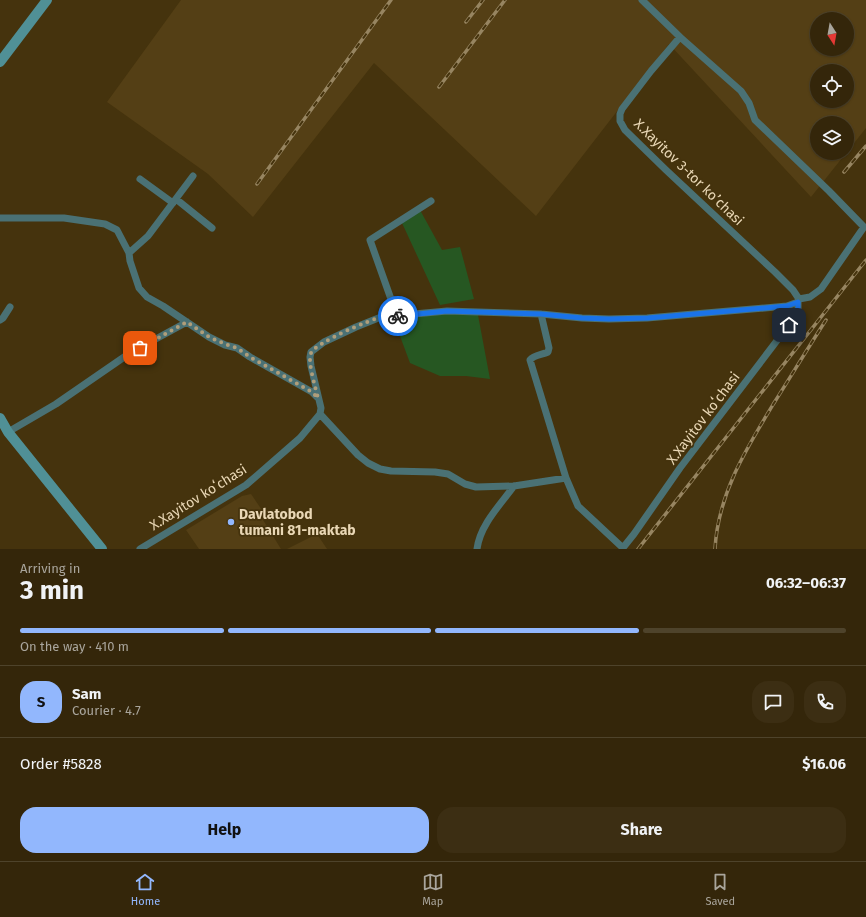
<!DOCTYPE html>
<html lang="en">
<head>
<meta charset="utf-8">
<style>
  :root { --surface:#34260a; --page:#3c2e13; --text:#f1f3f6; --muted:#a9a59c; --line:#4e432b; --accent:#92b7fd }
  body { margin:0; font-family:"Fira Sans",sans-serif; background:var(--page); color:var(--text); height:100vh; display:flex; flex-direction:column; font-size:15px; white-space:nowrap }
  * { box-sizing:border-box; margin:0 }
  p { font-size:13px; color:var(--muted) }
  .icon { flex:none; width:22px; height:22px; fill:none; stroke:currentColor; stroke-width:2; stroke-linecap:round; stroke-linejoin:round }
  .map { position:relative; height:549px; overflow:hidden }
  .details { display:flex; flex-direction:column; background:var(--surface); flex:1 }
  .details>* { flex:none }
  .needle { width:26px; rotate:169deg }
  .controls { position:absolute; left:810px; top:12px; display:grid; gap:8px }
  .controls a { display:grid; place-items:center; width:44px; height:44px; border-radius:50%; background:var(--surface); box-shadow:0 1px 3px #0004,0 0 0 1px var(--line); font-size:20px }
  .pin { position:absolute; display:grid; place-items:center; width:34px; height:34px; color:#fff; margin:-17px; border-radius:8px; box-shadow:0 2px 6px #0006 }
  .courier { position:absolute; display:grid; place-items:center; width:40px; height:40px; margin:-20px; border:3px solid #1a73e8; border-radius:50%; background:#fff; color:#222; box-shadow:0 1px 5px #0007 }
  .headline em { font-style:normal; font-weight:700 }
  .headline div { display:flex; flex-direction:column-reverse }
  .headline { display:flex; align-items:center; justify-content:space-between; height:68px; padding:0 20px }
  h1 { font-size:26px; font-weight:700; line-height:30px }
  .bar { display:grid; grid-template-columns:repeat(4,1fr); gap:6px 4px; align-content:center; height:48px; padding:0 20px }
  .bar i { height:5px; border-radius:3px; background:var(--line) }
  .bar .active { background:var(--accent) }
  .bar p { grid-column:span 4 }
  .line { display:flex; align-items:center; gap:10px; padding:0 20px; border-top:1px solid var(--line) }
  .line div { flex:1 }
  .round { display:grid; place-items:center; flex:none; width:42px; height:42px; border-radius:16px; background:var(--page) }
  .cta { display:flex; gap:8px; margin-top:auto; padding:8px 20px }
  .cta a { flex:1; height:46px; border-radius:16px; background:var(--accent); color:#111; font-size:16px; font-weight:700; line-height:46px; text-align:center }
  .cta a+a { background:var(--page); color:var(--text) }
  .tab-bar { display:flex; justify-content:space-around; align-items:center; height:56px; border-top:1px solid var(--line); background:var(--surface); font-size:11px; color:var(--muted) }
  .tab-bar a { display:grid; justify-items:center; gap:2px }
  .tab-bar .active { color:var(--accent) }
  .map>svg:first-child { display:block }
</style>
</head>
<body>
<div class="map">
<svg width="866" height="549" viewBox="0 0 866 549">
  <rect width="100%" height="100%" fill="#45330d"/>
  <path fill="#543f15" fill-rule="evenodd" d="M181,0H866V128L847,152V123H817V153H846L811,197L669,44L536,216L374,63L253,217L208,174L107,102ZM817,19H847V49H817ZM817,71H847V101H817Z
    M251,494L264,513L260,515L281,549H199L186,530L242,496Z
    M317,534L327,549H287Z"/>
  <path fill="#265722" d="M420,210L442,250L460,247L474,299L440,305L402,223Z
    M451,313L478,315L490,379L466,376H440L410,363L394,320Z"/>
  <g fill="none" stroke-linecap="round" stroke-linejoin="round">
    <path stroke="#4a7174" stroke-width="7" d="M642,0L680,37
      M680,37L741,91L749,103L755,120L829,191L864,227L821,289L810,297L799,299L793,290L775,272L666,170L625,130L620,121V114L622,109L651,71Z
      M140,179L173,203
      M176,199L212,228
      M0,218H64L105,224L117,230L129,253L130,261L139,288L147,297L163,306L209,337L225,345L237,348L250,357L312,392L317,397
      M129,253L148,236L193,176
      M397,316L370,240L431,201
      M0,320L3,318L10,307
      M320,414L358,455L368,463L380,469L391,471L435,472L448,474L465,484L476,487L514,486L566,478L530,360C534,355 542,355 548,352L549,348L541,314
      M8,432L56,404L130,353L187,322
      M566,478L578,506L623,548
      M140,549L246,485L300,438L320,414L321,408L311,366L310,357L311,352L324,342L356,327L381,317L447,311L541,314L582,318L609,319L647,318L787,306L798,302L799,299
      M477,549C480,525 500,505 514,486
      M622,549L634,534L680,468L798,313V302"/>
    <path stroke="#509096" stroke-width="10" d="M0,62L47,0
      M0,418L8,432L102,549"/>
    <g stroke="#978561" stroke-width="3.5">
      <path id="rail" d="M466,22L483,0
        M439,87L505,0
        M844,172L866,146
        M257,184L391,0
        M638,549L866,260
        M715,549C718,494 746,449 774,403C791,376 808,348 826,320"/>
    </g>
    <use href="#rail" stroke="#45330d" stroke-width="2" stroke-dasharray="6" stroke-linecap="butt"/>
  </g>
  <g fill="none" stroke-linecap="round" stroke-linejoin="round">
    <path stroke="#b09e7a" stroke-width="4" stroke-dasharray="0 7.2" d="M140,348L187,322L209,337L225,344L237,348L250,357L312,392L318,398C316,389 307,361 311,353C315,343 371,319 382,317C388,316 393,316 398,316"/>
    <path stroke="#1a73e8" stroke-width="5" d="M398,316L447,311L541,314L582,318L609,319L648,318L787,306L798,302V313L789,325"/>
  </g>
  <circle fill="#92b7fd" stroke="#45330d" stroke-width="1.5" cx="231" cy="522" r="4"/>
  <g text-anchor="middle" stroke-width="3.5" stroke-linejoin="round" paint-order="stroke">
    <g font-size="14" fill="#e9d7b5" stroke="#45330d">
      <text transform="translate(689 172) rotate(44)" y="5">X.Xayitov 3-tor koʼchasi</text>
      <text transform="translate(703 418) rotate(-53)" y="5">X.Xayitov koʻchasi</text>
      <text transform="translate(198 497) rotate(-32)" y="5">X.Xayitov koʻchasi</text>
    </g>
    <g font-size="14" font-weight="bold" fill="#e9d7b5" stroke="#45330d" text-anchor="start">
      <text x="239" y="519">Davlatobod<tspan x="239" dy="16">tumani 81-maktab</tspan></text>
    </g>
  </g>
</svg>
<div class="controls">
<a><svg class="needle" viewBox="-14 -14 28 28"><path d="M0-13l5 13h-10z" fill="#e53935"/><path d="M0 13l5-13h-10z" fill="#a9a59c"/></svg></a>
<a><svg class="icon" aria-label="locate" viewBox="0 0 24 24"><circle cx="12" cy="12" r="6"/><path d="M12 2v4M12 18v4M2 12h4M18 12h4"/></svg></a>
<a><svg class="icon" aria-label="layers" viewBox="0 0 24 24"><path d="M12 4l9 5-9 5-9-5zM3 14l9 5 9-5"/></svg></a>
</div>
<div class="pin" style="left:140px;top:348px;background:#ea580c"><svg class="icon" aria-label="bag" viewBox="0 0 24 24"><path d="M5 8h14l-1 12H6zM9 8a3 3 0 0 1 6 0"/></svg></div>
<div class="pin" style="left:789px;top:325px;background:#1f2937"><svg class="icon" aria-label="home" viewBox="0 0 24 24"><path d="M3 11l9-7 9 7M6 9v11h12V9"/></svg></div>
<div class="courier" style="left:398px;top:316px"><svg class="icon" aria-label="bike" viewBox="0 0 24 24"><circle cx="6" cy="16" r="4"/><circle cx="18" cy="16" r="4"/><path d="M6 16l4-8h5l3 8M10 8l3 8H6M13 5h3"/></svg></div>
</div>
<section class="details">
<div class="headline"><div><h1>3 min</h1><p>Arriving in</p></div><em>06:32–06:37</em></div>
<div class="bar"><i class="active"></i><i class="active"></i><i class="active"></i><i></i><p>On the way · 410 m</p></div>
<div class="line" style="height:72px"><b class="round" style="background:var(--accent);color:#111">S</b><div><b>Sam</b><p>Courier · 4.7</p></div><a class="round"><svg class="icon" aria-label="chat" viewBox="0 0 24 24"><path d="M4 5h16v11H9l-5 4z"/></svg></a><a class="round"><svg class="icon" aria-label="phone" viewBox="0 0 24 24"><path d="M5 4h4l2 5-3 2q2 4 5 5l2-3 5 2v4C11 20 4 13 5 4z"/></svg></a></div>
<div class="line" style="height:52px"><div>Order #5828</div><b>$16.06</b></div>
<div class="cta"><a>Help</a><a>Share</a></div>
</section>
<nav class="tab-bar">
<a class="active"><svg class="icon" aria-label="home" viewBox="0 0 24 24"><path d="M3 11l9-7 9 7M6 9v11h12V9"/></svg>Home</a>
<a><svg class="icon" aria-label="map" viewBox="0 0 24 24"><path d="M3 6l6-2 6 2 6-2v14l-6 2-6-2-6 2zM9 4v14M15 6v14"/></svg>Map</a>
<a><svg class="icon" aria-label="saved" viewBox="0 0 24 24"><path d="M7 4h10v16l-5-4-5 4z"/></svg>Saved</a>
</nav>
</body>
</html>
